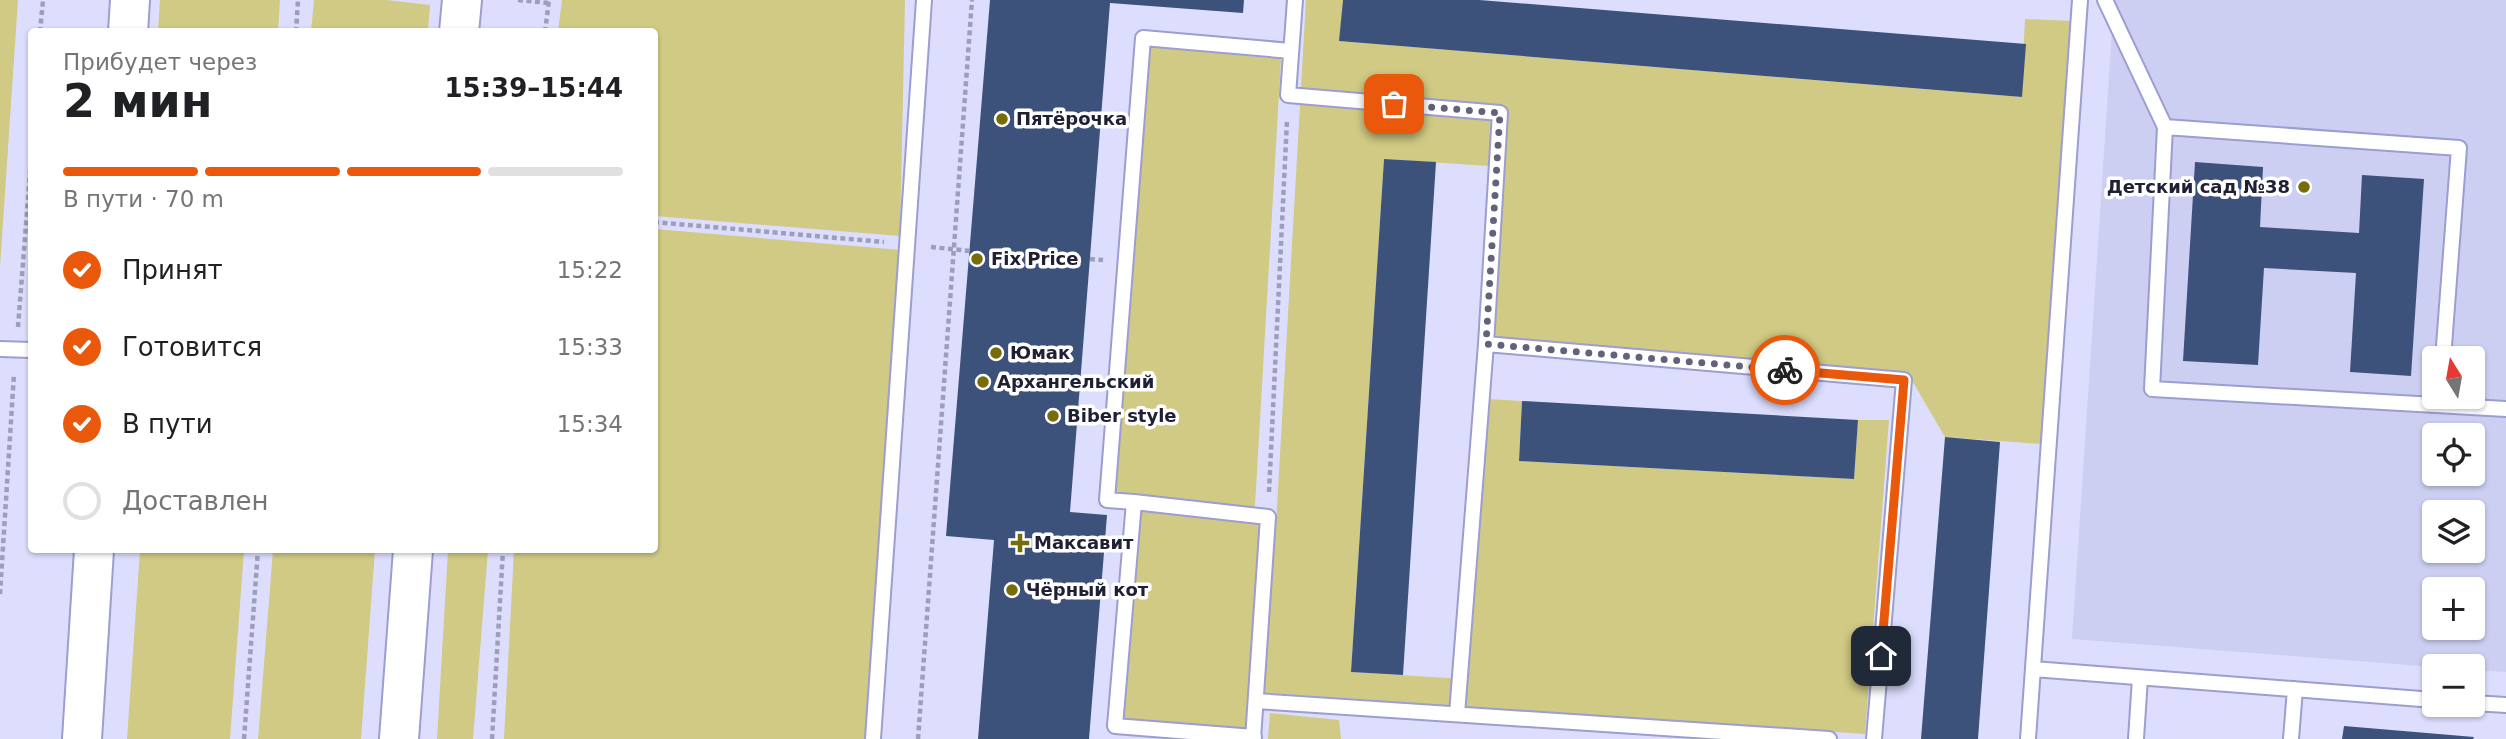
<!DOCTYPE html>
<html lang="ru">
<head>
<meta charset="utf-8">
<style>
  :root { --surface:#fff; --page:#f6f6f6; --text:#202124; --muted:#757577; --line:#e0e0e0; --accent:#ea580c }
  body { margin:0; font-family:"DejaVu Sans",sans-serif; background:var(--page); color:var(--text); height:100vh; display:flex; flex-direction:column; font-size:26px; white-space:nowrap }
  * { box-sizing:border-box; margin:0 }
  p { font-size:23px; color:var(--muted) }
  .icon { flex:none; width:38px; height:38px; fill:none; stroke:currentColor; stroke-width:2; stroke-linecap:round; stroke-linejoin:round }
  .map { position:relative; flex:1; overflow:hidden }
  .side { position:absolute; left:28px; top:28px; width:630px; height:525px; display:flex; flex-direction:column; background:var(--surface); border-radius:7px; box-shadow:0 2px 5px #0004 }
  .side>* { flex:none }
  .needle { width:46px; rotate:349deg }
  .tools { position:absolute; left:2422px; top:346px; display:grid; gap:14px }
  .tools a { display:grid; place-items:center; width:63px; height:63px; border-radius:7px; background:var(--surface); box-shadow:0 2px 5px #0004; font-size:35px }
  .pin { position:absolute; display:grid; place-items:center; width:60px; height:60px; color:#fff; margin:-30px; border-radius:14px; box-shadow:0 4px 10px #0006 }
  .courier { position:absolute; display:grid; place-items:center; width:70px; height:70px; margin:-35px; border:5px solid #ea580c; border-radius:50%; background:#fff; color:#222; box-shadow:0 2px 9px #0007 }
  .overview em { font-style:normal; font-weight:700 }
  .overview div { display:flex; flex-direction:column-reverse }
  .overview { display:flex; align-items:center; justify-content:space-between; height:119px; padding:0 35px }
  h1 { font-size:46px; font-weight:700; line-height:52px }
  .bar { display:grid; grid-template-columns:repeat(4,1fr); gap:10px 7px; align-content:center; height:84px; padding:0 35px }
  .bar i { height:9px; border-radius:5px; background:var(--line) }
  .bar .current { background:var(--accent) }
  .bar p { grid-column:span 4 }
  ol { padding:0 35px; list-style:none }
  li { display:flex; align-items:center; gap:21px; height:77px }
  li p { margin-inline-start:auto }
  li .icon { padding:7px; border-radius:50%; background:var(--accent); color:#fff; stroke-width:4 }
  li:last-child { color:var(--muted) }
  li i { width:38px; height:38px; border:4px solid var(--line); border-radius:50% }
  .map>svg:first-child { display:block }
</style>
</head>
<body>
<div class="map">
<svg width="2506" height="739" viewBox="0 0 2506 739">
  <rect width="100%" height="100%" fill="#dddefe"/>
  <path fill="#cdcff2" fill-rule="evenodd" d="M2114,0H2506V672L2473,670V667H2434L2072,639ZM2434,359H2473V397H2434ZM2434,436H2473V474H2434ZM2434,513H2473V551H2434ZM2434,590H2473V628H2434Z"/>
  <path fill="#d0ca84" d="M0,0H18L0,267Z
    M160,0H280L278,31H158Z
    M314,0H387L430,5L428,31H311Z
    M562,0H905L900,236L655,216L654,32L558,31Z
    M1306,0H1343L1340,41L2021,97L2025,19L2073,21L2042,444L1945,437L1907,372L1495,337L1504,167L1384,159L1351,672L1464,679L1487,399L1522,401L1519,461L1854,479L1858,420H1889L1865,734L1250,692L1246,730L1123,720L1141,496L1116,491L1151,47L1281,59L1254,523L1276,524Z
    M655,229L901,250L866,739H504L514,550H654Z
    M140,550H244L230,739H127Z
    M273,550H375L361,739H258Z
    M448,550H488L473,739H437Z
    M1270,713L1339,720L1341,739H1268Z"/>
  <path fill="#3d527b" d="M990,0H1244L1243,13L1110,3L1070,512L1107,515L1089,739H978L994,540L946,536Z
    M1343,0H1479L2026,44L2022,97L1339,41Z
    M1384,159L1436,162L1403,675L1351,672Z
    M2195,162L2263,167L2260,227L2359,233L2362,175L2424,179L2411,376L2350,372L2356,273L2264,268L2258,365L2183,361Z
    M1522,401L1858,420L1854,479L1519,461Z
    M1945,437L2000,442L1978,739H1921Z
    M2344,726L2474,737L2473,739H2342Z"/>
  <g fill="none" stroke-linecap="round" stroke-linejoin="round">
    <g stroke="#9c9dd0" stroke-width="18">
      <path id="lane" d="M1295,0L1288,95L1500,113L1486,344L1904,380L1874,739
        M2105,0L2165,127L2152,389L2506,409
        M2165,127L2459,148L2443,359
        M0,349L32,350
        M1134,502L1268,517L1253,739
        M2033,669L2434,700
        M1256,701L1829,739
        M2473,703L2506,705
        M1457,714L1486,344
        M1254,737L1115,726L1134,502L1107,500L1143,38L1291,51
        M873,739L924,0
        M2028,739L2080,0
        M2136,739L2140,678
        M2291,739L2295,689"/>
    </g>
    <g stroke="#9c9dd0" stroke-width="42">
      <path id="primary" d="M128,32L130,0
        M459,32L462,0
        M82,739L94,550
        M399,739L413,550"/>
    </g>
    <path stroke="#9d9eba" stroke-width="4.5" stroke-dasharray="5 3.5" stroke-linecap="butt" d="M518,0L549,3
      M40,32L43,0
      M296,32L298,0
      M545,32L549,0
      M654,222L884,242
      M931,247L970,251
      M1090,259L1103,260
      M18,327L32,147
      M1269,492L1287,120
      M0,594L14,374
      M244,739L258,550
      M492,739L503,550
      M918,739L972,0"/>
    <use href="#lane" stroke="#fff" stroke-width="14"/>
    <use href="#primary" stroke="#fff" stroke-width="38"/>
  </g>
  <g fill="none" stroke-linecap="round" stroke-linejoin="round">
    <path stroke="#62627b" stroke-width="7" stroke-dasharray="0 12.6" d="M1394,104L1500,113L1486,344L1785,370"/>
    <path stroke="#ea580c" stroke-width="9" d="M1785,370L1904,380L1881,656"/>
  </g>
  <g fill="#766d0a" stroke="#fff" stroke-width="2.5">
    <circle cx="1002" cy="119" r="7"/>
    <circle cx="2304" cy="187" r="7"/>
    <circle cx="977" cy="259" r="7"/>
    <circle cx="996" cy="353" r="7"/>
    <circle cx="983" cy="382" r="7"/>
    <circle cx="1053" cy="416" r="7"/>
    <path d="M1016.5 532.5h7v7h7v7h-7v7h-7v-7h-7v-7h7z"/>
    <circle cx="1012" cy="590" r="7"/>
  </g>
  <g text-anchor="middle" stroke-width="7" stroke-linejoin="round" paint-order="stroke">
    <g font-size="18" font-weight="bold" fill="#202034" stroke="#fff" text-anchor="start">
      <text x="1016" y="125">Пятёрочка</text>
      <text x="2290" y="193" text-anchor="end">Детский сад №38</text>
      <text x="991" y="265">Fix Price</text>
      <text x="1010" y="359">Юмак</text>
      <text x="997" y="388">Архангельский</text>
      <text x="1067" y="422">Biber style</text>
      <text x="1034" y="549">Максавит</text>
      <text x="1026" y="596">Чёрный кот</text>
    </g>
  </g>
</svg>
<div class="tools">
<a><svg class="needle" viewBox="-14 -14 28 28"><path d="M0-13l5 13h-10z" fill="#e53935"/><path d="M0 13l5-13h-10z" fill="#757577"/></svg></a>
<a><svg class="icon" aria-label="locate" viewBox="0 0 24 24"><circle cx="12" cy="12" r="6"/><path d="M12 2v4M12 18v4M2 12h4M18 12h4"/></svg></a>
<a><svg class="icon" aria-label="layers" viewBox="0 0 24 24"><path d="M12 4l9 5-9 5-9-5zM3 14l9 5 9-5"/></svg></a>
<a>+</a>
<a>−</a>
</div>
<div class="pin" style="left:1394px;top:104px;background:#ea580c"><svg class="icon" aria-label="bag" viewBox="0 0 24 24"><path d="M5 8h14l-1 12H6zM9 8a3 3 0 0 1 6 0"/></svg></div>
<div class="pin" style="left:1881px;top:656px;background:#1f2937"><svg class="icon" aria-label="home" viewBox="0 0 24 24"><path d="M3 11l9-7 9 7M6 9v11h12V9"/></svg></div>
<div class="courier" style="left:1785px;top:370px"><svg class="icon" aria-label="bike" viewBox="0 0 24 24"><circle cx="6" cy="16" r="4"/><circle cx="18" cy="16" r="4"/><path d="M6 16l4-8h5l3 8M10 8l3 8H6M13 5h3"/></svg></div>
<section class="side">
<div class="overview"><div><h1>2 мин</h1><p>Прибудет через</p></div><em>15:39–15:44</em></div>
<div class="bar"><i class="current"></i><i class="current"></i><i class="current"></i><i></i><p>В пути · 70 m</p></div>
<ol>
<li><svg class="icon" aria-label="check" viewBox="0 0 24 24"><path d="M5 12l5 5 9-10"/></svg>Принят<p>15:22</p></li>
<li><svg class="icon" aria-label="check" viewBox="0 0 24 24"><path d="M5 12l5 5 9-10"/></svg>Готовится<p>15:33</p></li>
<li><svg class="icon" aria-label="check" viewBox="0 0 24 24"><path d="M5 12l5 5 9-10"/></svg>В пути<p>15:34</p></li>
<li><i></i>Доставлен</li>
</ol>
</section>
</div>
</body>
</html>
